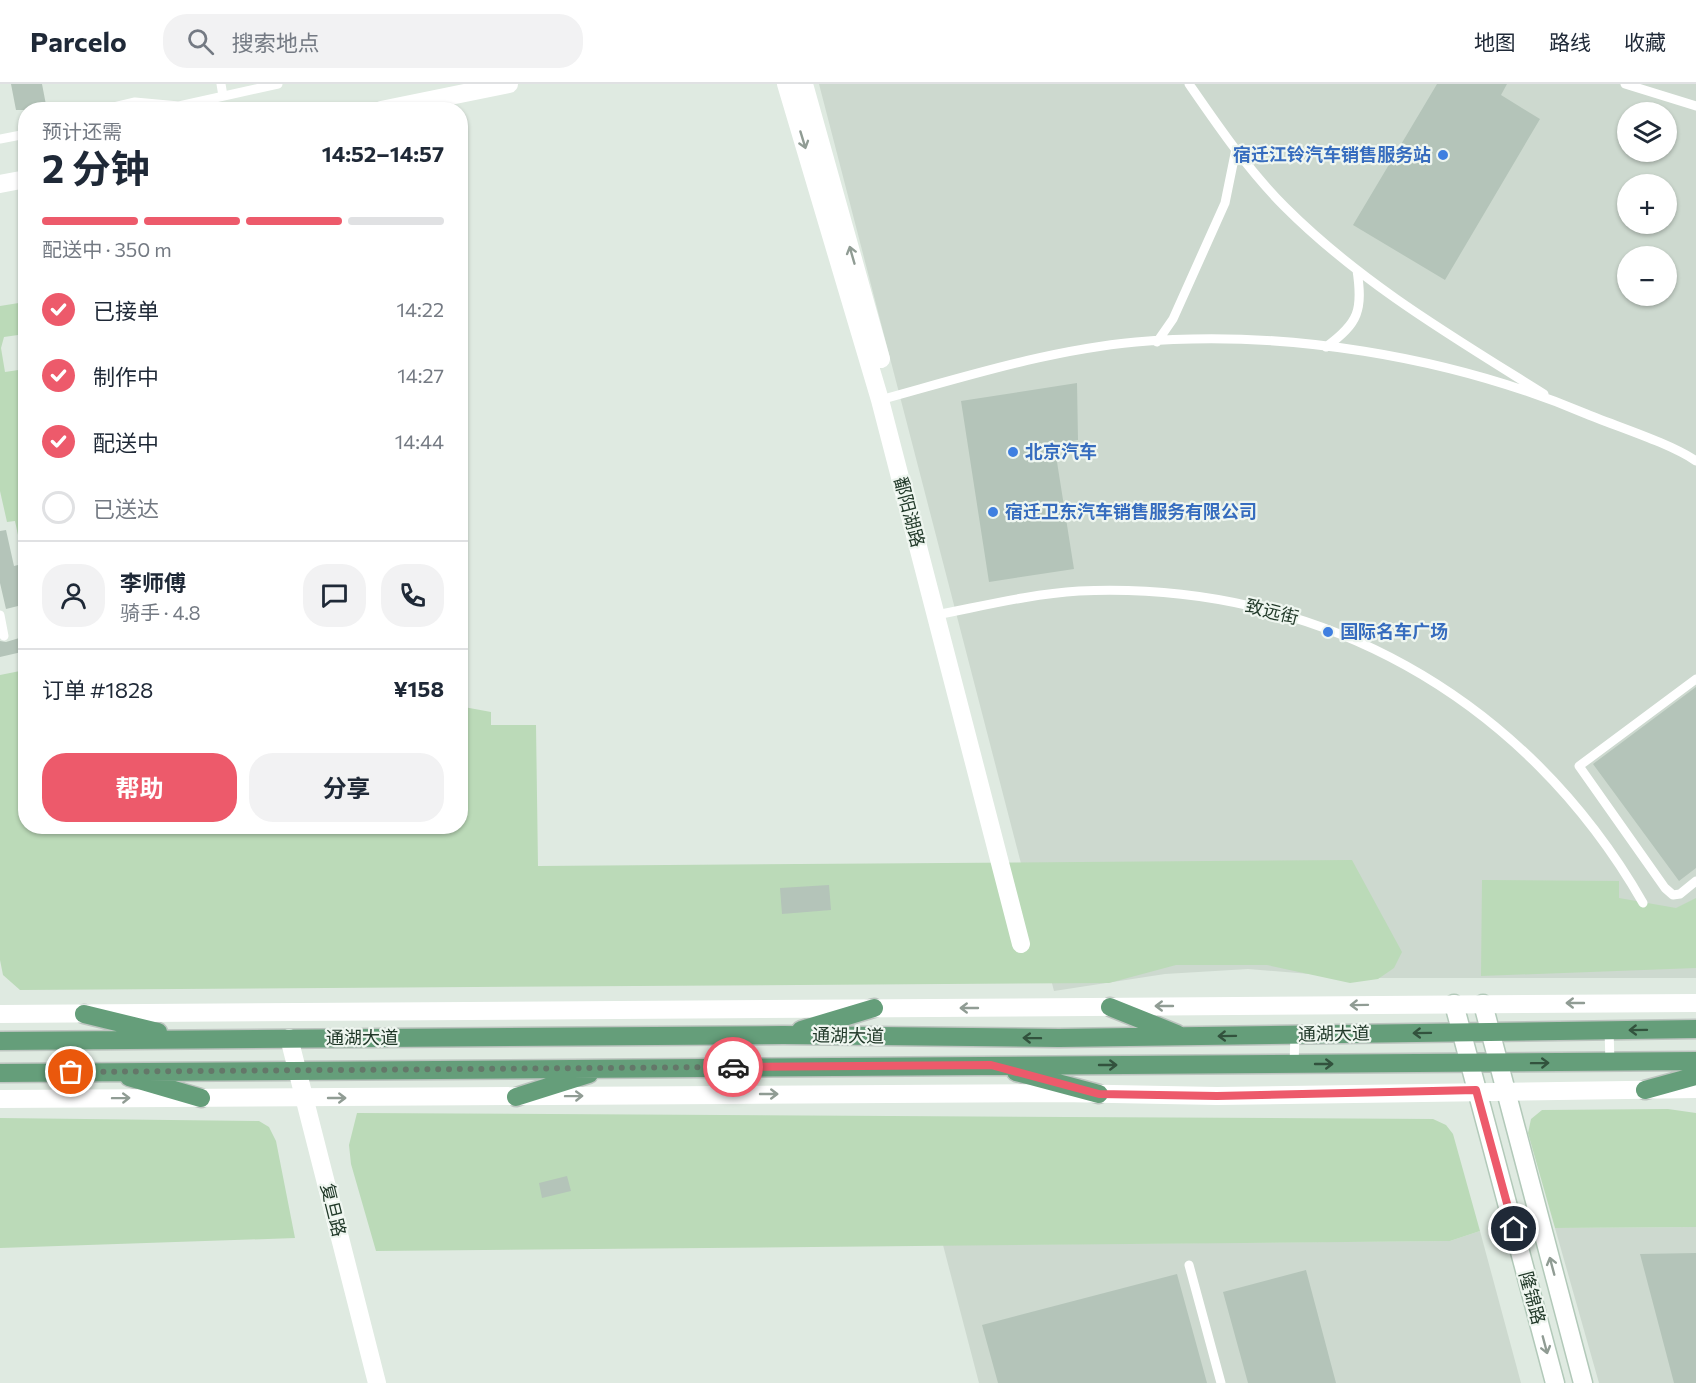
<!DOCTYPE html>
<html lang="zh">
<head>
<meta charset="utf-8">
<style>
  :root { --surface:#fff; --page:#f2f2f3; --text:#1f2937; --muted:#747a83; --line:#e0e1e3; --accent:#ed5a6b }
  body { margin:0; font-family:Commissioner,"Noto Sans SC",sans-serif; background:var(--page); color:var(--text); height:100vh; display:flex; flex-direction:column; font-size:22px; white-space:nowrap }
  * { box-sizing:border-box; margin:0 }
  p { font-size:20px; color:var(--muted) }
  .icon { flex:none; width:33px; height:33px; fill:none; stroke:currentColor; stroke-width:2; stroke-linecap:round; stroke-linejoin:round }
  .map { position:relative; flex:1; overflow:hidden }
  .sheet { position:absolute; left:18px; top:18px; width:450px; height:732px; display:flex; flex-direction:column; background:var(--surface); border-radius:24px; box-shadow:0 2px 4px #0004 }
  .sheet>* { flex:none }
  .controls { position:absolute; left:1617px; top:18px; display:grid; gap:12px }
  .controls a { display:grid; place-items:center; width:60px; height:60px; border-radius:50%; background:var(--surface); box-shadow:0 2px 4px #0004; font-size:30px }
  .pin { position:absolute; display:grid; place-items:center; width:51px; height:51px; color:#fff; margin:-26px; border:3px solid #fff; border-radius:50%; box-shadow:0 2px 6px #0007 }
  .courier { position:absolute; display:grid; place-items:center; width:60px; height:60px; margin:-30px; border:4px solid #ed5a6b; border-radius:50%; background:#fff; color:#222; box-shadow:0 2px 8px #0007 }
  .headline em { font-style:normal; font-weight:700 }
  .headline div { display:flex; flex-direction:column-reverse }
  .headline { display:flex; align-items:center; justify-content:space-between; height:102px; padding:0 24px }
  h1 { font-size:39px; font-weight:700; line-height:45px }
  .bar { display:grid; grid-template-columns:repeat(4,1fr); gap:9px 6px; align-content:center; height:72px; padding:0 24px }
  .bar i { height:8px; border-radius:4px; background:var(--line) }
  .bar .on { background:var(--accent) }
  .bar p { grid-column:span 4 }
  .line { display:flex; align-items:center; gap:15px; padding:0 24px; border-top:2px solid var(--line) }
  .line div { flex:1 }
  .round { display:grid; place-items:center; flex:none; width:63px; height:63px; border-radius:24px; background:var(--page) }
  ol { padding:0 24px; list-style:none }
  li { display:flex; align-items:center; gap:18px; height:66px }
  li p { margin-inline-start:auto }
  li .icon { padding:6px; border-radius:50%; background:var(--accent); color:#fff; stroke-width:4 }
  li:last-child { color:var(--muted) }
  li i { width:33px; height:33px; border:3px solid var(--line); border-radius:50% }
  .button { display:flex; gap:12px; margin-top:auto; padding:12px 24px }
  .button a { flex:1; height:69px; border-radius:24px; background:var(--accent); color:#fff; font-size:24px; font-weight:700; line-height:69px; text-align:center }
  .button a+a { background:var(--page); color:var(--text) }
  header { display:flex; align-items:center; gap:36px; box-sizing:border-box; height:84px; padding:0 30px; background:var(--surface); border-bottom:2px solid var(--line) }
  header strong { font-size:28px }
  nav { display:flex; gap:33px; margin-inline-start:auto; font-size:21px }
  .search { width:420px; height:54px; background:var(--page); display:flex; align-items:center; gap:15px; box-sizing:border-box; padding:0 21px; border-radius:24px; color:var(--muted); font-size:22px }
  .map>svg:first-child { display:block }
</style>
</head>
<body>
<header>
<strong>Parcelo</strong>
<div class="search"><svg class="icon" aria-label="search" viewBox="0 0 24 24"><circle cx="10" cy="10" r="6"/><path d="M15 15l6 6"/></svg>搜索地点</div>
<nav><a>地图</a><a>路线</a><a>收藏</a></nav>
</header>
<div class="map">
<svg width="1696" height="1299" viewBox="0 0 1696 1299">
  <rect width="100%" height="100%" fill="#dfeae1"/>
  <path fill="#cdd9cf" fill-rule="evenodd" d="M819,0H1696V894H1360L1248,885L1165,890L1054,907ZM1628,28H1666V68H1628ZM1628,100H1666V140H1628ZM1628,172H1666V212H1628Z
    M1696,1143V1299H1599L1555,1144Z
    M1480,1147L1521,1299H979L943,1161L1450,1157Z"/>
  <path fill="#bbdab8" d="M25,218V250L4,253L1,264L5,288L25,285V484L15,437L7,438L0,407V222Z
    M25,586L26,742H460V624L464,623L491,628V641H536L538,782L1352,776L1402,868L1394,884L1378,895L1350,899L1267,881H1176L1109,899L20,906L3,891L0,876V591Z
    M1482,796L1619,797V814L1676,824L1696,814V884L1481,892Z
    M1668,1025L1696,1029V1143L1555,1144L1528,1049L1531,1035L1542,1026Z
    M357,1029L1433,1035L1446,1041L1453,1050L1480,1147L1450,1157L376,1167L351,1080L349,1061Z
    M0,1034L259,1037L269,1043L276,1057L295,1154L0,1164Z"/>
  <path fill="#b4c4b9" d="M11,0H42L47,26H16Z
    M1437,0H1507L1501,11L1540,35L1445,196L1353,141Z
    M1077,299L1078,356L1054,359L1074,485L989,498L961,317Z
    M6,446L14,482L26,479V520L6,525L0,499V447Z
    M26,552V567L0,573V557L6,558Z
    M1696,603V784L1679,797L1593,680Z
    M829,801L831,826L782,830L780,804Z
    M567,1092L571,1107L542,1114L539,1099Z
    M1696,1169V1299H1674L1640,1170Z
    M1306,1186L1336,1299H1248L1223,1208Z
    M1177,1190L1207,1299H998L982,1241Z"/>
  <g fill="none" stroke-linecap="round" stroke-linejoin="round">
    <g stroke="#b2c9b9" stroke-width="21">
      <path id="secondary" d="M1454,920L1555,1299
        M1483,920L1583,1299"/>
    </g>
    <g stroke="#bcc4bf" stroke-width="21">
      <path id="primary" d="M1110,923L1177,950
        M84,930L158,948
        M801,946L874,924
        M0,957L783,951L1059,954L1696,945
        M1016,988L1099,1010
        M0,989L1696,977
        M129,993L201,1014
        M1645,1006L1696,992
        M516,1013L589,990"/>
    </g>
    <path stroke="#fff" stroke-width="9" d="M221,0L223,12
      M1189,0C1218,42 1248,86 1285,123C1361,199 1453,253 1544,310
      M1625,0L1696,22
      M101,26L135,18L179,22L278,0
      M0,55L26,50
      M1157,258L1173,235L1225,119L1236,65
      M1326,263C1359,239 1363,226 1357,186
      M880,316C964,293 1049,266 1136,258C1283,245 1448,272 1584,329C1615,342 1670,359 1696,377
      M0,531L4,552
      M936,531C983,522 1031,510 1079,507C1317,496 1525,613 1643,819
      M1696,595L1579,682L1665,804L1673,811L1680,810L1696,797
      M1609,946L1610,978
      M1294,980L1295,951
      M1189,1181L1221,1299"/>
    <path stroke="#fff" stroke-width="18" d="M0,930L1696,919
      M0,1015L1061,1009L1217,1012L1696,1005"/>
    <path stroke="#fff" stroke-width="18" d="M786,0L880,316L1021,860
      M804,0L881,275
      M381,26L509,0
      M0,100L26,95
      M289,954L377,1299"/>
    <use href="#secondary" stroke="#fff" stroke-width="18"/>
    <use href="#primary" stroke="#659e7a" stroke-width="18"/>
  </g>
  <defs><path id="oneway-shaft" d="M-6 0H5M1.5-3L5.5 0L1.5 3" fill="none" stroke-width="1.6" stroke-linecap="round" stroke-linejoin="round" transform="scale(1.5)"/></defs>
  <g stroke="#909c94">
    <use href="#oneway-shaft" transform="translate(803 56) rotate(73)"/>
    <use href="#oneway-shaft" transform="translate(852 171) rotate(-106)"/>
    <use href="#oneway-shaft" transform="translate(1575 919) rotate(180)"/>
    <use href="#oneway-shaft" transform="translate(1359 921) rotate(179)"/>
    <use href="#oneway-shaft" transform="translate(1164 922) rotate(180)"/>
    <use href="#oneway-shaft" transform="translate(969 924) rotate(180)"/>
    <use href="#oneway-shaft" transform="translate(769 1010)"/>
    <use href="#oneway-shaft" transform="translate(574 1012) rotate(-1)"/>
    <use href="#oneway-shaft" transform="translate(121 1014) rotate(-1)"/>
    <use href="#oneway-shaft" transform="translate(337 1014)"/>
    <use href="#oneway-shaft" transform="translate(1552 1182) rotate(-105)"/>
    <use href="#oneway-shaft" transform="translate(1545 1261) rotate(75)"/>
  </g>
  <g stroke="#32523d">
    <use href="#oneway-shaft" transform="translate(1638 946) rotate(179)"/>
    <use href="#oneway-shaft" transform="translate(1422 949) rotate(179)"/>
    <use href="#oneway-shaft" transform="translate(1227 952) rotate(179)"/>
    <use href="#oneway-shaft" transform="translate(1032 954) rotate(-179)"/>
    <use href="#oneway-shaft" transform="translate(1540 979) rotate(-1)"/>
    <use href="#oneway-shaft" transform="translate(1324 980)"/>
    <use href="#oneway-shaft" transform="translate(1108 981)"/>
  </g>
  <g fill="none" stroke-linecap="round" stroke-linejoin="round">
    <path stroke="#647769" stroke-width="6" stroke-dasharray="0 10.8" d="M71,988L733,983"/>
    <path stroke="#ed5a6b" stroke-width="8" d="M733,983L991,981L1099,1010L1217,1012L1476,1006L1514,1145"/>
  </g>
  <g fill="#3f7fe0" stroke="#eff6f0" stroke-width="2">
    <circle cx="1443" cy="71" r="6"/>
    <circle cx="1013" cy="368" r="6"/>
    <circle cx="993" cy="428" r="6"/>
    <circle cx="1328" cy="548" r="6"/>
  </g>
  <g text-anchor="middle" stroke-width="4.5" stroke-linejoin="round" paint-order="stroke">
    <g font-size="18" font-weight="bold" fill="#366cbe" stroke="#eff6f0" text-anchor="start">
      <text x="1431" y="77" text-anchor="end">宿迁江铃汽车销售服务站</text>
      <text x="1025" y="374">北京汽车</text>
      <text x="1005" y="434">宿迁卫东汽车销售服务有限公司</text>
      <text x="1340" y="554">国际名车广场</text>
    </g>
    <g font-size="18" fill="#213929" stroke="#eff6f0">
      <text transform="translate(909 428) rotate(75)" y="6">鄱阳湖路</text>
      <text transform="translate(1272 528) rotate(14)" y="6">致远街</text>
      <text transform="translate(1334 950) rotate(-1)" y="6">通湖大道</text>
      <text transform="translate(848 952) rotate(1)" y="6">通湖大道</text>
      <text x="362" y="960">通湖大道</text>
      <text transform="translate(333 1126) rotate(76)" y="6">复旦路</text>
      <text transform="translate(1532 1214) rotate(75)" y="6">隆锦路</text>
    </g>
  </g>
</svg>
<div class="controls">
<a><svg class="icon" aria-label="layers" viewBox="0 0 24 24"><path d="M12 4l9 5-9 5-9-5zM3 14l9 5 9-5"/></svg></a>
<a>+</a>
<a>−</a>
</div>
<div class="pin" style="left:71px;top:988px;background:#ea580c"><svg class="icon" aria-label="bag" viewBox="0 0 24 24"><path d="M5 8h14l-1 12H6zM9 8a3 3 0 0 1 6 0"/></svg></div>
<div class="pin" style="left:1514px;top:1145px;background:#1f2937"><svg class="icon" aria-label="home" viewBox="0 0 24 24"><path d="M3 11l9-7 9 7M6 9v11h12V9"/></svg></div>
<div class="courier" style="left:733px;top:983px"><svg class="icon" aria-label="car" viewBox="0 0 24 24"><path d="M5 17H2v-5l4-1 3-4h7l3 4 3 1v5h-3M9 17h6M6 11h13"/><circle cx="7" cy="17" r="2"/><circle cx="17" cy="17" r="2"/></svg></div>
<section class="sheet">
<div class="headline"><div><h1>2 分钟</h1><p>预计还需</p></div><em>14:52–14:57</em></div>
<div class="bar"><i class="on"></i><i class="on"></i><i class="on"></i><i></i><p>配送中 · 350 m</p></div>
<ol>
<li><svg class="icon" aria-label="check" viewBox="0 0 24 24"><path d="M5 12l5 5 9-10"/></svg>已接单<p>14:22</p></li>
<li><svg class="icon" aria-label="check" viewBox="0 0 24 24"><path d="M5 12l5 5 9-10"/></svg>制作中<p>14:27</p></li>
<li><svg class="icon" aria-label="check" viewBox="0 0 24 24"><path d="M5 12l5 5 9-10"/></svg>配送中<p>14:44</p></li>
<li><i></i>已送达</li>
</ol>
<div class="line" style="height:108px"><a class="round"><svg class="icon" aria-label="person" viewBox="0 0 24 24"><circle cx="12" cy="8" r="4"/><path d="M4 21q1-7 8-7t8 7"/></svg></a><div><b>李师傅</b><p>骑手 · 4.8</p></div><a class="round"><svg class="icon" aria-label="chat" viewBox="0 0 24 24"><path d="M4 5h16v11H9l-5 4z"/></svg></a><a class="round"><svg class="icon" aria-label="phone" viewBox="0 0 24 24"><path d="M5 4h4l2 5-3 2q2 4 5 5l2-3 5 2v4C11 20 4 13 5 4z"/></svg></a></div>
<div class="line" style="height:78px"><div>订单 #1828</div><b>¥158</b></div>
<div class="button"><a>帮助</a><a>分享</a></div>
</section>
</div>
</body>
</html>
